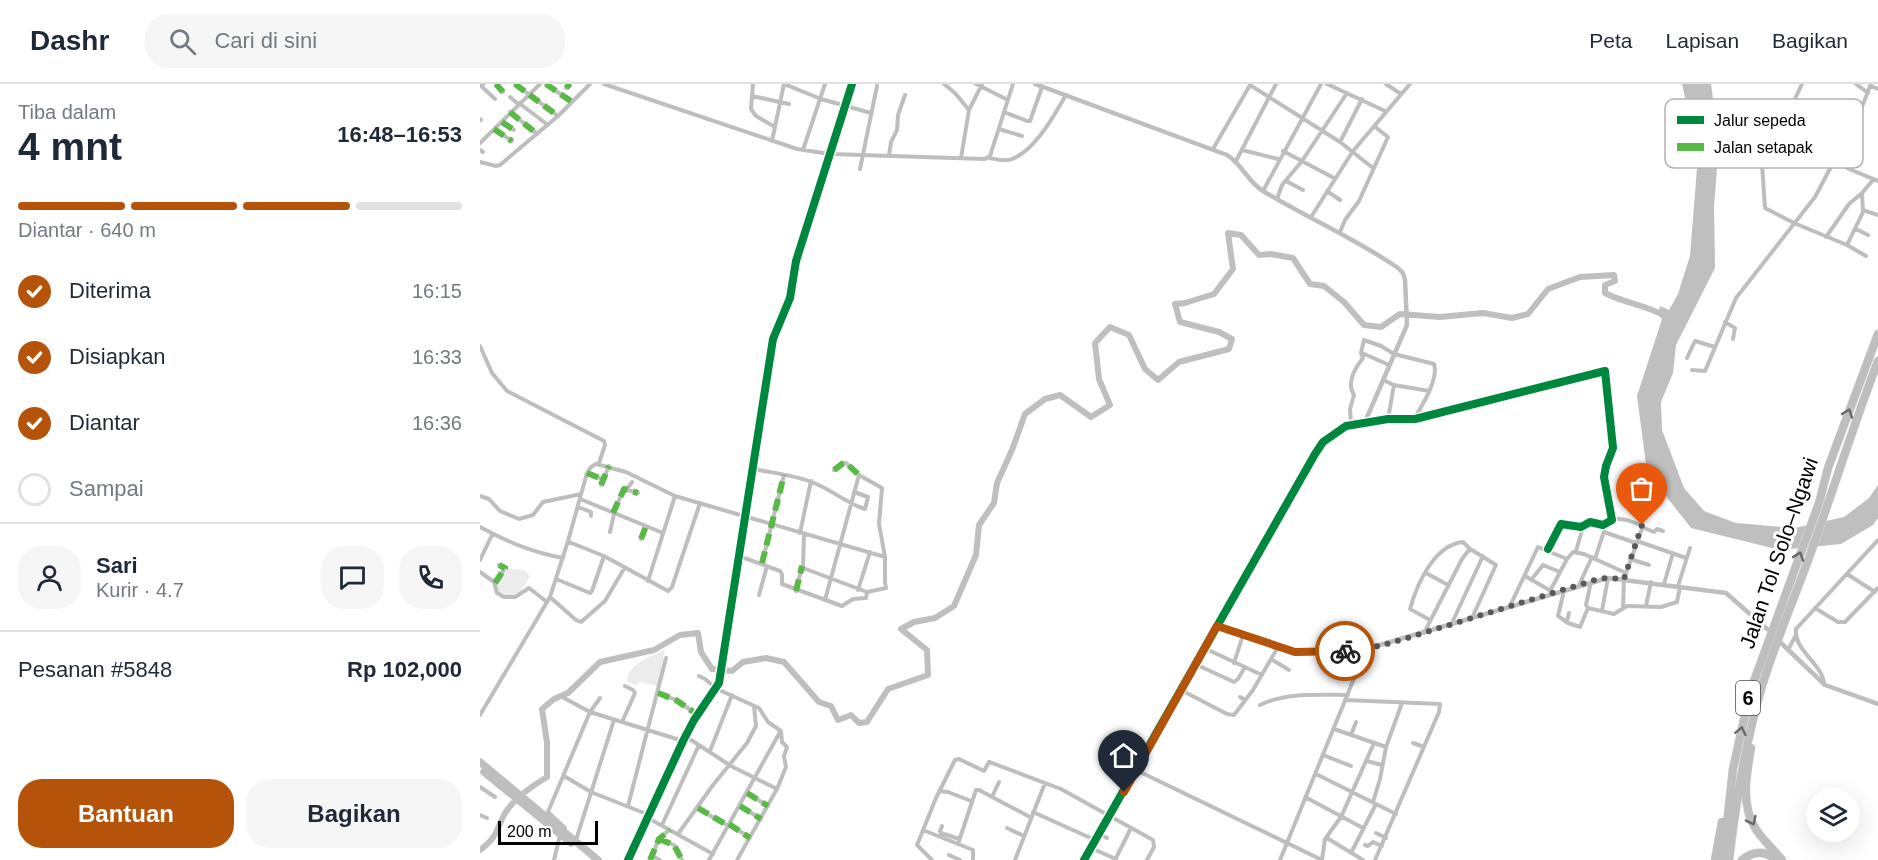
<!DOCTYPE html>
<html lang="id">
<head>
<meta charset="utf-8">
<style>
  :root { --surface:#fff; --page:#f6f6f7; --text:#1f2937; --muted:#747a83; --line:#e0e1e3; --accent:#b45309 }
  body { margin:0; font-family:Arial,sans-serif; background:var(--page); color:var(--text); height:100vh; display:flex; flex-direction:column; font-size:22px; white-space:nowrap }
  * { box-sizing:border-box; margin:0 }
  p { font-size:20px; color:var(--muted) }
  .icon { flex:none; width:33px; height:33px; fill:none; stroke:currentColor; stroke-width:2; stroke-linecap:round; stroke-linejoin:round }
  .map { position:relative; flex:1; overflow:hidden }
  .panel { display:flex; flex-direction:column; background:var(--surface); width:480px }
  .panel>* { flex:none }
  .controls { position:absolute; left:1326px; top:704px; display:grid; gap:12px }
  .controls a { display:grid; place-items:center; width:54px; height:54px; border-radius:50%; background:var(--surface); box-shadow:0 6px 24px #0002; font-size:30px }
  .scale { position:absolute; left:18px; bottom:15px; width:100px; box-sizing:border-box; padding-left:6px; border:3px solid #000; border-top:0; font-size:16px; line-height:21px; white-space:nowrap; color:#000; -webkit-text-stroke:4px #fff; paint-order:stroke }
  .pin { position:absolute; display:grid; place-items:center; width:51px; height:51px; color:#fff; margin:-62px -26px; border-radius:50% 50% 50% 0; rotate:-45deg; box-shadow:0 0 6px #0007 }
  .pin .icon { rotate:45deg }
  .courier { position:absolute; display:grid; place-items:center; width:60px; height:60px; margin:-30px; border:4px solid #b45309; border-radius:50%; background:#fff; color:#222; box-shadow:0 2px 8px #0007 }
  .overview em { font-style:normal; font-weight:700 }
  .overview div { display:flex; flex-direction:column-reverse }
  .overview { display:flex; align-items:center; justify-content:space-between; height:102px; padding:0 18px }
  h1 { font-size:39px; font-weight:700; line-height:45px }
  .bar { display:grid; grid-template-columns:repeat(4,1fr); gap:9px 6px; align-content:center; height:72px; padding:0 18px }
  .bar i { height:8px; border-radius:4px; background:var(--line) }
  .bar .active { background:var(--accent) }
  .bar p { grid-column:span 4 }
  .line { display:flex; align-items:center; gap:15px; padding:0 18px; border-top:2px solid var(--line) }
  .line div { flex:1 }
  .round { display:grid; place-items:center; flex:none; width:63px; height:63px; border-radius:24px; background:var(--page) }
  ol { padding:0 18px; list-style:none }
  li { display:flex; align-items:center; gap:18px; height:66px }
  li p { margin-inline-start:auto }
  li .icon { padding:6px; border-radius:50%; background:var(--accent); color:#fff; stroke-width:4 }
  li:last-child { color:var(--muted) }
  li i { width:33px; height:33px; border:3px solid var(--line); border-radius:50% }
  .cta { display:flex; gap:12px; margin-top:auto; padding:12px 18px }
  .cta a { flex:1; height:69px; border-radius:24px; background:var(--accent); color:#fff; font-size:24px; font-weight:700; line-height:69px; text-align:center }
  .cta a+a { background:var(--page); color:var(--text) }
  header { display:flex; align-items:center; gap:36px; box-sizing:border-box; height:84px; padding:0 30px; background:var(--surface); border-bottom:2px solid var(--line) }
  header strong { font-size:28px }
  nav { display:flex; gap:33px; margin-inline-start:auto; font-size:21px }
  .search { width:420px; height:54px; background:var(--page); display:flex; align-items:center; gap:15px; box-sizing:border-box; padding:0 21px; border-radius:24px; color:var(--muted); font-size:22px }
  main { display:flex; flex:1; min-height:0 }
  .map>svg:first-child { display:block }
</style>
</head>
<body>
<header>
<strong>Dashr</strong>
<div class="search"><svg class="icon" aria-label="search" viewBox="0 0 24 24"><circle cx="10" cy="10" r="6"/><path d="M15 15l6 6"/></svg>Cari di sini</div>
<nav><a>Peta</a><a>Lapisan</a><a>Bagikan</a></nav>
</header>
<main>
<section class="panel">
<div class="overview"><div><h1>4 mnt</h1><p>Tiba dalam</p></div><em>16:48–16:53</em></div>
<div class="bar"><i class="active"></i><i class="active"></i><i class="active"></i><i></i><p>Diantar · 640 m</p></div>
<ol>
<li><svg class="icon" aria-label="check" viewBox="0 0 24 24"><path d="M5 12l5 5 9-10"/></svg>Diterima<p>16:15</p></li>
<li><svg class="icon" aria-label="check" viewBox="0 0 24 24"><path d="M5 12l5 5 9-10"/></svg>Disiapkan<p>16:33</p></li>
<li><svg class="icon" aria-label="check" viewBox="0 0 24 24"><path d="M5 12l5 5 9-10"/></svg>Diantar<p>16:36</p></li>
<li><i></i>Sampai</li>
</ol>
<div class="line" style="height:108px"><a class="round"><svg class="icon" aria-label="person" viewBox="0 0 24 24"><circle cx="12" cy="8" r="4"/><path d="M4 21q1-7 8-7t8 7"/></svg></a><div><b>Sari</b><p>Kurir · 4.7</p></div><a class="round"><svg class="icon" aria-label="chat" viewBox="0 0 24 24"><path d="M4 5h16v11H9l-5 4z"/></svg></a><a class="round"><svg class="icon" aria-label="phone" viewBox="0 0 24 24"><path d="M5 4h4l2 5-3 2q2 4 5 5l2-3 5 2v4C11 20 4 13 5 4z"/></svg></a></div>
<div class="line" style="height:78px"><div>Pesanan #5848</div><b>Rp 102,000</b></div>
<div class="cta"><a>Bantuan</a><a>Bagikan</a></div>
</section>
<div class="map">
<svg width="1398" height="776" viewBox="0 0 1398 776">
  <rect width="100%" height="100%" fill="#fff"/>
  <path fill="#ececec" d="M26,484L44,486L50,492C43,506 35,516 19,509L16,500Z
    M185,565L178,602L159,598L157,601L147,598C148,578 170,574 185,565Z"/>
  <path fill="#bfbfbf" d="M1202,0H1231L1239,60L1234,122L1235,184L1196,261L1193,289L1181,318L1182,346L1204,404L1224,427L1256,439L1315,444L1364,433L1389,414L1398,401V434L1393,441L1361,460L1300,466L1211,444L1167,388L1157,312L1182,235L1178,231L1180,222L1189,226L1198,210L1210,172L1218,72Z"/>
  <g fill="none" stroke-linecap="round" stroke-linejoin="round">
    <path stroke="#bfbfbf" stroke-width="6" d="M0,766C17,753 15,749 24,731C33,715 52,702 67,693V659L62,625L74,615L88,609L120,578L174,566L200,551L218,549L221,568L232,585L252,587L263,578L286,574L304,578L339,618L351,622L358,636L371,631L379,639L387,638L408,605L448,591L447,566L421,545L434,538L455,534L474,522L496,471L499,441L514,419L517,399L532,366L545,330L565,315L580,311L611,333L630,321L619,295L615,259L630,243L649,251L665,285L678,296L699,278L749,265L752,255L739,248L700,238L695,220L705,219L734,210L753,185L748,149L761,151L779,171L791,170L813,174L830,200L844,202L864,218L884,241L901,243L920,230L960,233L1003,229L1032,234L1048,230L1068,205L1100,193L1134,191L1135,197L1125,201V209C1144,219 1166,221 1185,232"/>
    <g stroke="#dbdbdb" stroke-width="8">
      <path id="trunk" d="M0,678L118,776
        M4,688L91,759"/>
    </g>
    <g stroke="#dbdbdb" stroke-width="9">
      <path id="motorway" d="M1271,664C1266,692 1260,722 1277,747C1284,757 1294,766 1302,776
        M1235,776L1242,738
        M1243,776L1253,685L1270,608L1339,419L1348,384L1398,250
        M1249,776C1256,717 1265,659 1282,602C1297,553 1318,506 1335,457C1356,397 1375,337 1398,277
        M1262,776C1273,767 1285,766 1296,776"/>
    </g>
    <path stroke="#bebebe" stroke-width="4" d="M16,0L23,8
      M35,0L78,32
      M66,0L92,18
      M124,0L317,65L350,70L505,75L510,72L533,0
      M273,0L271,25L276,32L295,43
      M304,0L341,15L391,29
      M464,0L475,9L489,26
      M496,0L528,16
      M847,0L905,27
      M906,0L921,10
      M1322,0L1313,19L1303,26L1299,37L1292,39L1282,80L1285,124L1314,139L1367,161L1386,172
      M1376,0L1388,9
      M770,1L860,58L893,84
      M1,2L15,15
      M1390,2L1398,5
      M86,4L90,0
      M272,12L309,20
      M30,13L38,20
      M39,19L68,41
      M30,28L57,50
      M524,28L547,37H550L562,3
      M0,35L1,36
      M22,38L34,46
      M14,45L32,57
      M519,45L542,52
      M292,57L304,0
      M860,58L882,15
      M0,59L60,0
      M733,65L770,1
      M0,66L3,68
      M323,66L345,0
      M762,66L798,75
      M803,67L854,94
      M409,72L411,58L417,46L418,31L425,11
      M481,74L489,26L502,0
      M509,74C516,75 526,78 532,75C556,66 574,31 586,11
      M1356,76L1369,85L1398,97
      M756,77L796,0
      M0,78L16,82L20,81L78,32L110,0
      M380,85L397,2
      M806,97L823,106
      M783,107L841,0
      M847,107L860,116
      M797,115L802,101L822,77L867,9
      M1383,126L1398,131
      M831,133L873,67L930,0
      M1376,145L1388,151
      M860,148L865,136L879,117L908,53L894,42
      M1346,153L1369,120L1382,109
      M1367,161L1383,128L1382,109L1393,96
      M1245,238L1255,244L1253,255
      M0,262L12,289L27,307L124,357L125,361L119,379
      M882,269L909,281
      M1207,274L1215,257L1235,263
      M1212,286L1225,287L1256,214L1335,113L1379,30L1391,0
      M903,296L914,301L949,307
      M908,335L914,301
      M885,338L935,335L1125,287L1133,364L1126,382L1124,393L1132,436L1123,441L1110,438L1101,443L1081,440L1068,465
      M871,340L870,325L874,311C866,299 875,284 883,274L881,269L884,256L901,262L914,270L954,280C959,295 942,321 935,334
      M273,385C293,389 315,391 334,399C352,406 366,419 385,425L388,413L374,408
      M354,386L362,380L366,379L379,391L402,404L399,440L405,473
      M107,389L122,395
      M121,401L129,382
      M147,405L152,398
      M0,412L9,415L20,427L39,435L53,431L63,418L101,410
      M100,415L183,449
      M98,423L111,428V432
      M133,429L144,405L158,409
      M1132,434L1147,436L1163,442L1144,495L1143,524
      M0,443C28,458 51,468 83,474
      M1162,443L1174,448L1177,445L1183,447
      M130,448L134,430
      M1124,448L1156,459
      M320,449L331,397
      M161,455L166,442
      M1157,457L1206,474
      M89,458L124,472L188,507L192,503L220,419
      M1096,467L1103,443
      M259,472L300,487L302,490V500L362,522L373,515L386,514L387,508L323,484L324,449
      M1115,475L1126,441
      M1150,475L1169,481
      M0,476L12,451
      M282,479L304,391
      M0,488L14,498L17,509L24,513H35L49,504L67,518
      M946,489L968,501
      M1367,490L1395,508
      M1045,492L1071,507
      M76,495L110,509L112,507L124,472
      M1051,496L1063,481L1080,488
      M168,497L195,412
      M15,499L25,484L19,481
      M1184,500L1193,469
      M1099,501L1112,473
      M1198,502L1210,464
      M378,506L390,468
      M316,507L322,482
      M1070,507L1087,475L1093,468L1104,470L1146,489
      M1084,507L1078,532L1088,539L1100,543L1108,524L1134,530L1147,522L1181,523L1197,518L1200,503
      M279,511L287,482
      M70,513L96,536L101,538L125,517L145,483
      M345,516L379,391
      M1030,522L1058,463L1087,475
      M1166,522L1171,498
      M1108,524L1106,521L1111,498
      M1335,524L1358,538H1365L1398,504
      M1122,527L1128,494
      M950,536L930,525C937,500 954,461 983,458L991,466
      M1087,537L1089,529
      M971,541L1003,472
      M944,549L982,475L988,467L992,466L1016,481L992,534
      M724,564L782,591
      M1308,566L1316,551
      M791,575L809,586
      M754,579L763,551
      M715,580L754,598L758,595L765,583
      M219,592L225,595L237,605L279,624L288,638L301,647L302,658L307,663L304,672L306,683L297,705L257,776
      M1344,600C1343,580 1313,566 1316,545L1398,456
      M701,606L747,630L754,631L773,606L798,563
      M178,609L196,616L218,631
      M760,613L765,616
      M84,614L110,628L203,657
      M865,616L960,620L959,628L895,776
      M780,621C806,608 839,611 868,611
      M0,631L70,513L88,457L107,389L111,383L116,380L146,388L195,412L405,473V498L406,504L387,508
      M142,638L155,609L153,606L145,602
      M854,645L906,663
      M871,651L876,638
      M205,652L251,682L297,705
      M933,659L944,663
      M230,667L252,611
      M843,671L871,682
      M887,677L902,681
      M656,686L842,776
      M836,690L916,730
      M84,692L111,708L169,731
      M0,703L15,713
      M459,707L468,708L491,717
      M267,709L288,722
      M512,713L519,698
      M827,714L883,744
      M893,718L900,695L906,663L922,619
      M148,722L186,574
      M260,722L281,735
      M218,725L249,742
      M553,728L615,756
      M0,731L7,734
      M168,734L233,770
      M249,740L270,754
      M182,741L219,661
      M462,742L460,747L461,749L479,755
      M85,744L68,728L110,628L120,614
      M527,744L544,752
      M443,746L478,760
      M619,749L627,754
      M896,749L906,754
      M198,750L233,701L267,659L276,642L274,622
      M847,754L883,776
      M179,755L194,761L202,776
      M96,756L134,636
      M885,761L888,762L893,758L902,762
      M611,764L636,775
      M871,769L896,720
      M469,771L480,776
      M172,772L180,776
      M74,776L80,751
      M148,776L203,657L214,636L239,599L293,255L310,214L316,177L372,0
      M170,776L179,755L189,746
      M229,776L300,648
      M452,776L437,761L456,714L475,676L479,675L504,687L509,678L512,679L581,705L673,756L674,763L667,776
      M493,776V766L478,760L496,706H499L550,733
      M535,776L565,699
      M635,776L651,744
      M800,776L886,565
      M842,776L845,755L861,733L894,659"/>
    <path stroke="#bebebe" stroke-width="4.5" d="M555,0L747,71C762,80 768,98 783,107C827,134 875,154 918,184L923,189L925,196L927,241L885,338C866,340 849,349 837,365L604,776
      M0,2L3,0
      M737,542L815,568L886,565L1128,494L1246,509L1287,545
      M1300,558L1345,601L1398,620"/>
    <use href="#trunk" stroke="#bebebe" stroke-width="7"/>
    <use href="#motorway" stroke="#bebebe" stroke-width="8"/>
    <path stroke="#58b947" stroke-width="6" stroke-dasharray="12 6" stroke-linecap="butt" d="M16,0L23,8
      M35,0L78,32
      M66,0L92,18
      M86,4L90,0
      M30,28L57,50
      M22,38L34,46
      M14,45L32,57
      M354,386L362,380L366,379L379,391
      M107,389L122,395
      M121,401L129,382
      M133,429L144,405L158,409
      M161,455L166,442
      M282,479L304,391
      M15,499L25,484L19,481
      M316,507L322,482
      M178,609L196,616L218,631
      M267,709L288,722
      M260,722L281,735
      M218,724L249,742
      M249,740L270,754
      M179,755L194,761L202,776
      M170,776L179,755L190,746"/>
    <g stroke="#fff" stroke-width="11">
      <path id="cycleway" d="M148,776L203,657L214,636L239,599L293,255L310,214L316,177L372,0
        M604,776L835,370L843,358L866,342L908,335H935L1125,287L1133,364L1126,382L1124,393L1132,436L1123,441L1110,438L1101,443L1081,440L1068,465"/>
    </g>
    <use href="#cycleway" stroke="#00873e" stroke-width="8"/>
  </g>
  <defs><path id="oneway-chevron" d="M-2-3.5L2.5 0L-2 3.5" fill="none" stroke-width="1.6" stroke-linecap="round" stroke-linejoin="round" transform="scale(1.5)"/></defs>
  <g stroke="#686868">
    <use href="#oneway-chevron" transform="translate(1368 329) rotate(-70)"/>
    <use href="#oneway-chevron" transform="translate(1319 472) rotate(-71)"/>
    <use href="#oneway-chevron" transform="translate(1261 647) rotate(-78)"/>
    <use href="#oneway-chevron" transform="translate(1272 737) rotate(64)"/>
  </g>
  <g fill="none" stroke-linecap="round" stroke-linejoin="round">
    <path stroke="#595959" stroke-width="6" stroke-dasharray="0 10.8" d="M865,567L886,565L911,559L1118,495L1128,494L1144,495L1162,441"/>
    <path stroke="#b45309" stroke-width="8" d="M644,708L737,542L815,568L865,567"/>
  </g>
  <g text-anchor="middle" stroke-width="6" stroke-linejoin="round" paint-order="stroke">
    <rect fill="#fff" stroke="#4c4c4c" stroke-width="1.5" x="1256" y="597" width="24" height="34" rx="4.5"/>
    <g font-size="20" font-weight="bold" fill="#000">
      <text x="1268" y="621">6</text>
    </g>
    <g font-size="21" fill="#000" stroke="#fff">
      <text transform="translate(1299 469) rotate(-71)" y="7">Jalan Tol Solo–Ngawi</text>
    </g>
  </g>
  <rect x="1185" y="15" width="198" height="69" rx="9" fill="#fff" stroke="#b2b2b2" stroke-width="1.5"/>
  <rect x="1197" y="32" width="27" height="8" fill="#00873e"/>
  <rect x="1197" y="59" width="27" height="8" fill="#58b947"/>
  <g font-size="16" fill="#000">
    <text x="1234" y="42">Jalur sepeda</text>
    <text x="1234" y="69">Jalan setapak</text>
  </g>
</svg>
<div class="controls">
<a><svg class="icon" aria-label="layers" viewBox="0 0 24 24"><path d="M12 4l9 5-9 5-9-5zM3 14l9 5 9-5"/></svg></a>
</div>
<div class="scale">200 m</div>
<div class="pin" style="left:1162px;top:441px;background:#ea580c"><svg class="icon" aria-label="bag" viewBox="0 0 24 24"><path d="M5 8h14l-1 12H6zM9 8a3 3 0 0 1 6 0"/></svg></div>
<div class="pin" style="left:644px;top:708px;background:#1f2937"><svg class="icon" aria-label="home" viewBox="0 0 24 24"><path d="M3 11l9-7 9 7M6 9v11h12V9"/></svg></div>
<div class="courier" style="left:865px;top:567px"><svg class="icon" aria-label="bike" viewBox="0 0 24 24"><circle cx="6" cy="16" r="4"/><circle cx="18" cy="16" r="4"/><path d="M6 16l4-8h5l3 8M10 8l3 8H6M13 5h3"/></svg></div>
</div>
</main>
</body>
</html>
